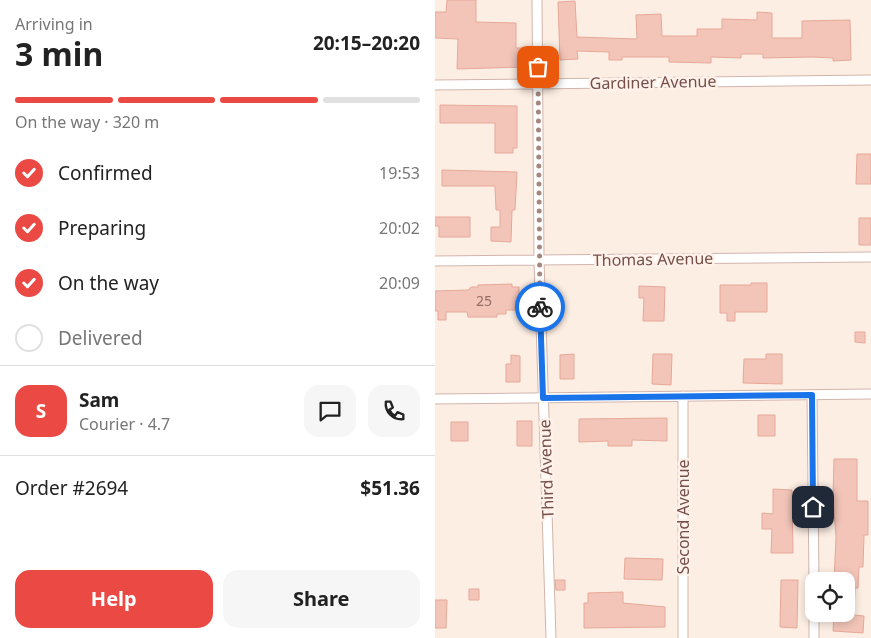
<!DOCTYPE html>
<html lang="en">
<head>
<meta charset="utf-8">
<style>
  :root { --surface:#fff; --page:#f6f6f6; --text:#222; --muted:#767676; --line:#e0e0e0; --accent:#eb4944 }
  body { margin:0; font-family:"Noto Sans",sans-serif; background:var(--page); color:var(--text); height:100vh; display:flex; flex-direction:column; font-size:19px; white-space:nowrap }
  * { box-sizing:border-box; margin:0 }
  p { font-size:16px; color:var(--muted) }
  .icon { flex:none; width:28px; height:28px; fill:none; stroke:currentColor; stroke-width:2; stroke-linecap:round; stroke-linejoin:round }
  .map { position:relative; flex:1; overflow:hidden }
  .drawer { display:flex; flex-direction:column; background:var(--surface); width:435px }
  .drawer>* { flex:none }
  .controls { position:absolute; left:370px; top:572px; display:grid; gap:10px }
  .controls a { display:grid; place-items:center; width:50px; height:50px; border-radius:10px; background:var(--surface); box-shadow:0 2px 8px #0003; font-size:25px }
  .pin { position:absolute; display:grid; place-items:center; width:42px; height:42px; color:#fff; margin:-21px; border-radius:10px; box-shadow:0 2px 8px #0006 }
  .courier { position:absolute; display:grid; place-items:center; width:50px; height:50px; margin:-25px; border:4px solid #1a73e8; border-radius:50%; background:#fff; color:#222; box-shadow:0 1px 6px #0007 }
  .overview em { font-style:normal; font-weight:700 }
  .overview div { display:flex; flex-direction:column-reverse }
  .overview { display:flex; align-items:center; justify-content:space-between; height:85px; padding:0 15px }
  h1 { font-size:32px; font-weight:700; line-height:38px }
  .bar { display:grid; grid-template-columns:repeat(4,1fr); gap:8px 5px; align-content:center; height:60px; padding:0 15px }
  .bar i { height:6px; border-radius:4px; background:var(--line) }
  .bar .current { background:var(--accent) }
  .bar p { grid-column:span 4 }
  .line { display:flex; align-items:center; gap:12px; padding:0 15px; border-top:1px solid var(--line) }
  .line div { flex:1 }
  .round { display:grid; place-items:center; flex:none; width:52px; height:52px; border-radius:15px; background:var(--page) }
  ol { padding:0 15px; list-style:none }
  li { display:flex; align-items:center; gap:15px; height:55px }
  li p { margin-inline-start:auto }
  li .icon { padding:5px; border-radius:50%; background:var(--accent); color:#fff; stroke-width:4 }
  li:last-child { color:var(--muted) }
  li i { width:28px; height:28px; border:2px solid var(--line); border-radius:50% }
  .action { display:flex; gap:10px; margin-top:auto; padding:10px 15px }
  .action a { flex:1; height:58px; border-radius:15px; background:var(--accent); color:#fff; font-size:20px; font-weight:700; line-height:58px; text-align:center }
  .action a+a { background:var(--page); color:var(--text) }
  main { display:flex; flex:1; min-height:0 }
  .map>svg:first-child { display:block }
</style>
</head>
<body>
<main>
<section class="drawer">
<div class="overview"><div><h1>3 min</h1><p>Arriving in</p></div><em>20:15–20:20</em></div>
<div class="bar"><i class="current"></i><i class="current"></i><i class="current"></i><i></i><p>On the way · 320 m</p></div>
<ol>
<li><svg class="icon" aria-label="check" viewBox="0 0 24 24"><path d="M5 12l5 5 9-10"/></svg>Confirmed<p>19:53</p></li>
<li><svg class="icon" aria-label="check" viewBox="0 0 24 24"><path d="M5 12l5 5 9-10"/></svg>Preparing<p>20:02</p></li>
<li><svg class="icon" aria-label="check" viewBox="0 0 24 24"><path d="M5 12l5 5 9-10"/></svg>On the way<p>20:09</p></li>
<li><i></i>Delivered</li>
</ol>
<div class="line" style="height:90px"><b class="round" style="background:var(--accent);color:#fff">S</b><div><b>Sam</b><p>Courier · 4.7</p></div><a class="round"><svg class="icon" aria-label="chat" viewBox="0 0 24 24"><path d="M4 5h16v11H9l-5 4z"/></svg></a><a class="round"><svg class="icon" aria-label="phone" viewBox="0 0 24 24"><path d="M5 4h4l2 5-3 2q2 4 5 5l2-3 5 2v4C11 20 4 13 5 4z"/></svg></a></div>
<div class="line" style="height:65px"><div>Order #2694</div><b>$51.36</b></div>
<div class="action"><a>Help</a><a>Share</a></div>
</section>
<div class="map">
<svg width="436" height="638" viewBox="0 0 436 638">
  <rect width="100%" height="100%" fill="#fdeee3"/>
  <path fill="#f3c5b9" stroke="#e6a899" d="M12,0H41V22L81,23V48H88V67L22,69L23,39L0,38V12H11Z
    M140,1L142,37L202,39L201,15L226,14L227,36H262V29H287V19L322,20V12L337,13V38H367V21L415,20L416,60L398,61V58L377,57L328,58V54H306V58L276,57V63L234,62V57H187V60H174V52L142,51L143,59L125,60L123,2Z
    M5,105L82,106V148H78V153H60V123H5Z
    M422,154H436V184H421Z
    M7,170L82,172L80,210H77L76,242L56,241V227H65V210H61L60,186H7Z
    M0,217H35V237H4V226H0Z
    M424,218H436V245H424Z
    M316,283H332V312H300V321H292V313H285V285H316Z
    M77,284V287H84V305H82V310H71V314H62V317H33L32,312H11V320H3V311H0V291L33,290L36,287H43V285Z
    M204,286L230,287L229,321H208L209,298H204Z
    M420,332H430V343L420,342Z
    M139,354V379H125V355Z
    M218,354H237L236,385L217,384Z
    M331,354H347V384L308,383L309,359H331Z
    M76,355L85,356V382H71V364H76Z
    M323,415H340V436H323Z
    M232,418V441L197,440V446H173V441L144,442V419Z
    M82,421H97V446H82Z
    M16,422H33V441H16Z
    M399,459H422V501H433V535H429L428,567H424L423,588H420L419,615L429,616L428,633L398,631L399,614L411,615V581H399L401,538L398,496Z
    M338,489L357,490L358,553H336L337,529H327V513L338,514Z
    M190,558L228,559L227,580L189,579Z
    M120,580H130V590H121Z
    M346,580H363L362,628L345,627Z
    M34,589H44V600H34Z
    M188,592V603L230,607V627L149,628V603H153V593Z
    M0,600H12L11,628H0Z"/>
  <g fill="none" stroke-linecap="round" stroke-linejoin="round">
    <g stroke="#d1b5ac" stroke-width="11">
      <path id="minor" d="M102,0L104,260L116,638
        M0,85L436,80
        M0,261L436,257
        M377,395L379,581
        M248,396V638
        M0,399L436,394
        M379,614V638"/>
    </g>
    <use href="#minor" stroke="#fff" stroke-width="9"/>
  </g>
  <g fill="none" stroke-linecap="round" stroke-linejoin="round">
    <path stroke="#a5877e" stroke-width="5" stroke-dasharray="0 9" d="M103,67L105,307"/>
    <path stroke="#1a73e8" stroke-width="6" d="M105,307L108,398L377,395L378,507"/>
  </g>
  <g text-anchor="middle" stroke-width="5" stroke-linejoin="round" paint-order="stroke">
    <g font-size="14" fill="#956c64">
      <text x="49" y="306">25</text>
    </g>
    <g font-size="16" fill="#764f48" stroke="#fff2ea">
      <text transform="translate(218 82) rotate(-1)" y="6">Gardiner Avenue</text>
      <text transform="translate(218 259) rotate(-1)" y="6">Thomas Avenue</text>
      <text transform="translate(111 469) rotate(-92)" y="6">Third Avenue</text>
      <text transform="translate(248 517) rotate(-90)" y="6">Second Avenue</text>
    </g>
  </g>
</svg>
<div class="controls">
<a><svg class="icon" aria-label="locate" viewBox="0 0 24 24"><circle cx="12" cy="12" r="6"/><path d="M12 2v4M12 18v4M2 12h4M18 12h4"/></svg></a>
</div>
<div class="pin" style="left:103px;top:67px;background:#ea580c"><svg class="icon" aria-label="bag" viewBox="0 0 24 24"><path d="M5 8h14l-1 12H6zM9 8a3 3 0 0 1 6 0"/></svg></div>
<div class="pin" style="left:378px;top:507px;background:#1f2937"><svg class="icon" aria-label="home" viewBox="0 0 24 24"><path d="M3 11l9-7 9 7M6 9v11h12V9"/></svg></div>
<div class="courier" style="left:105px;top:307px"><svg class="icon" aria-label="bike" viewBox="0 0 24 24"><circle cx="6" cy="16" r="4"/><circle cx="18" cy="16" r="4"/><path d="M6 16l4-8h5l3 8M10 8l3 8H6M13 5h3"/></svg></div>
</div>
</main>
</body>
</html>
